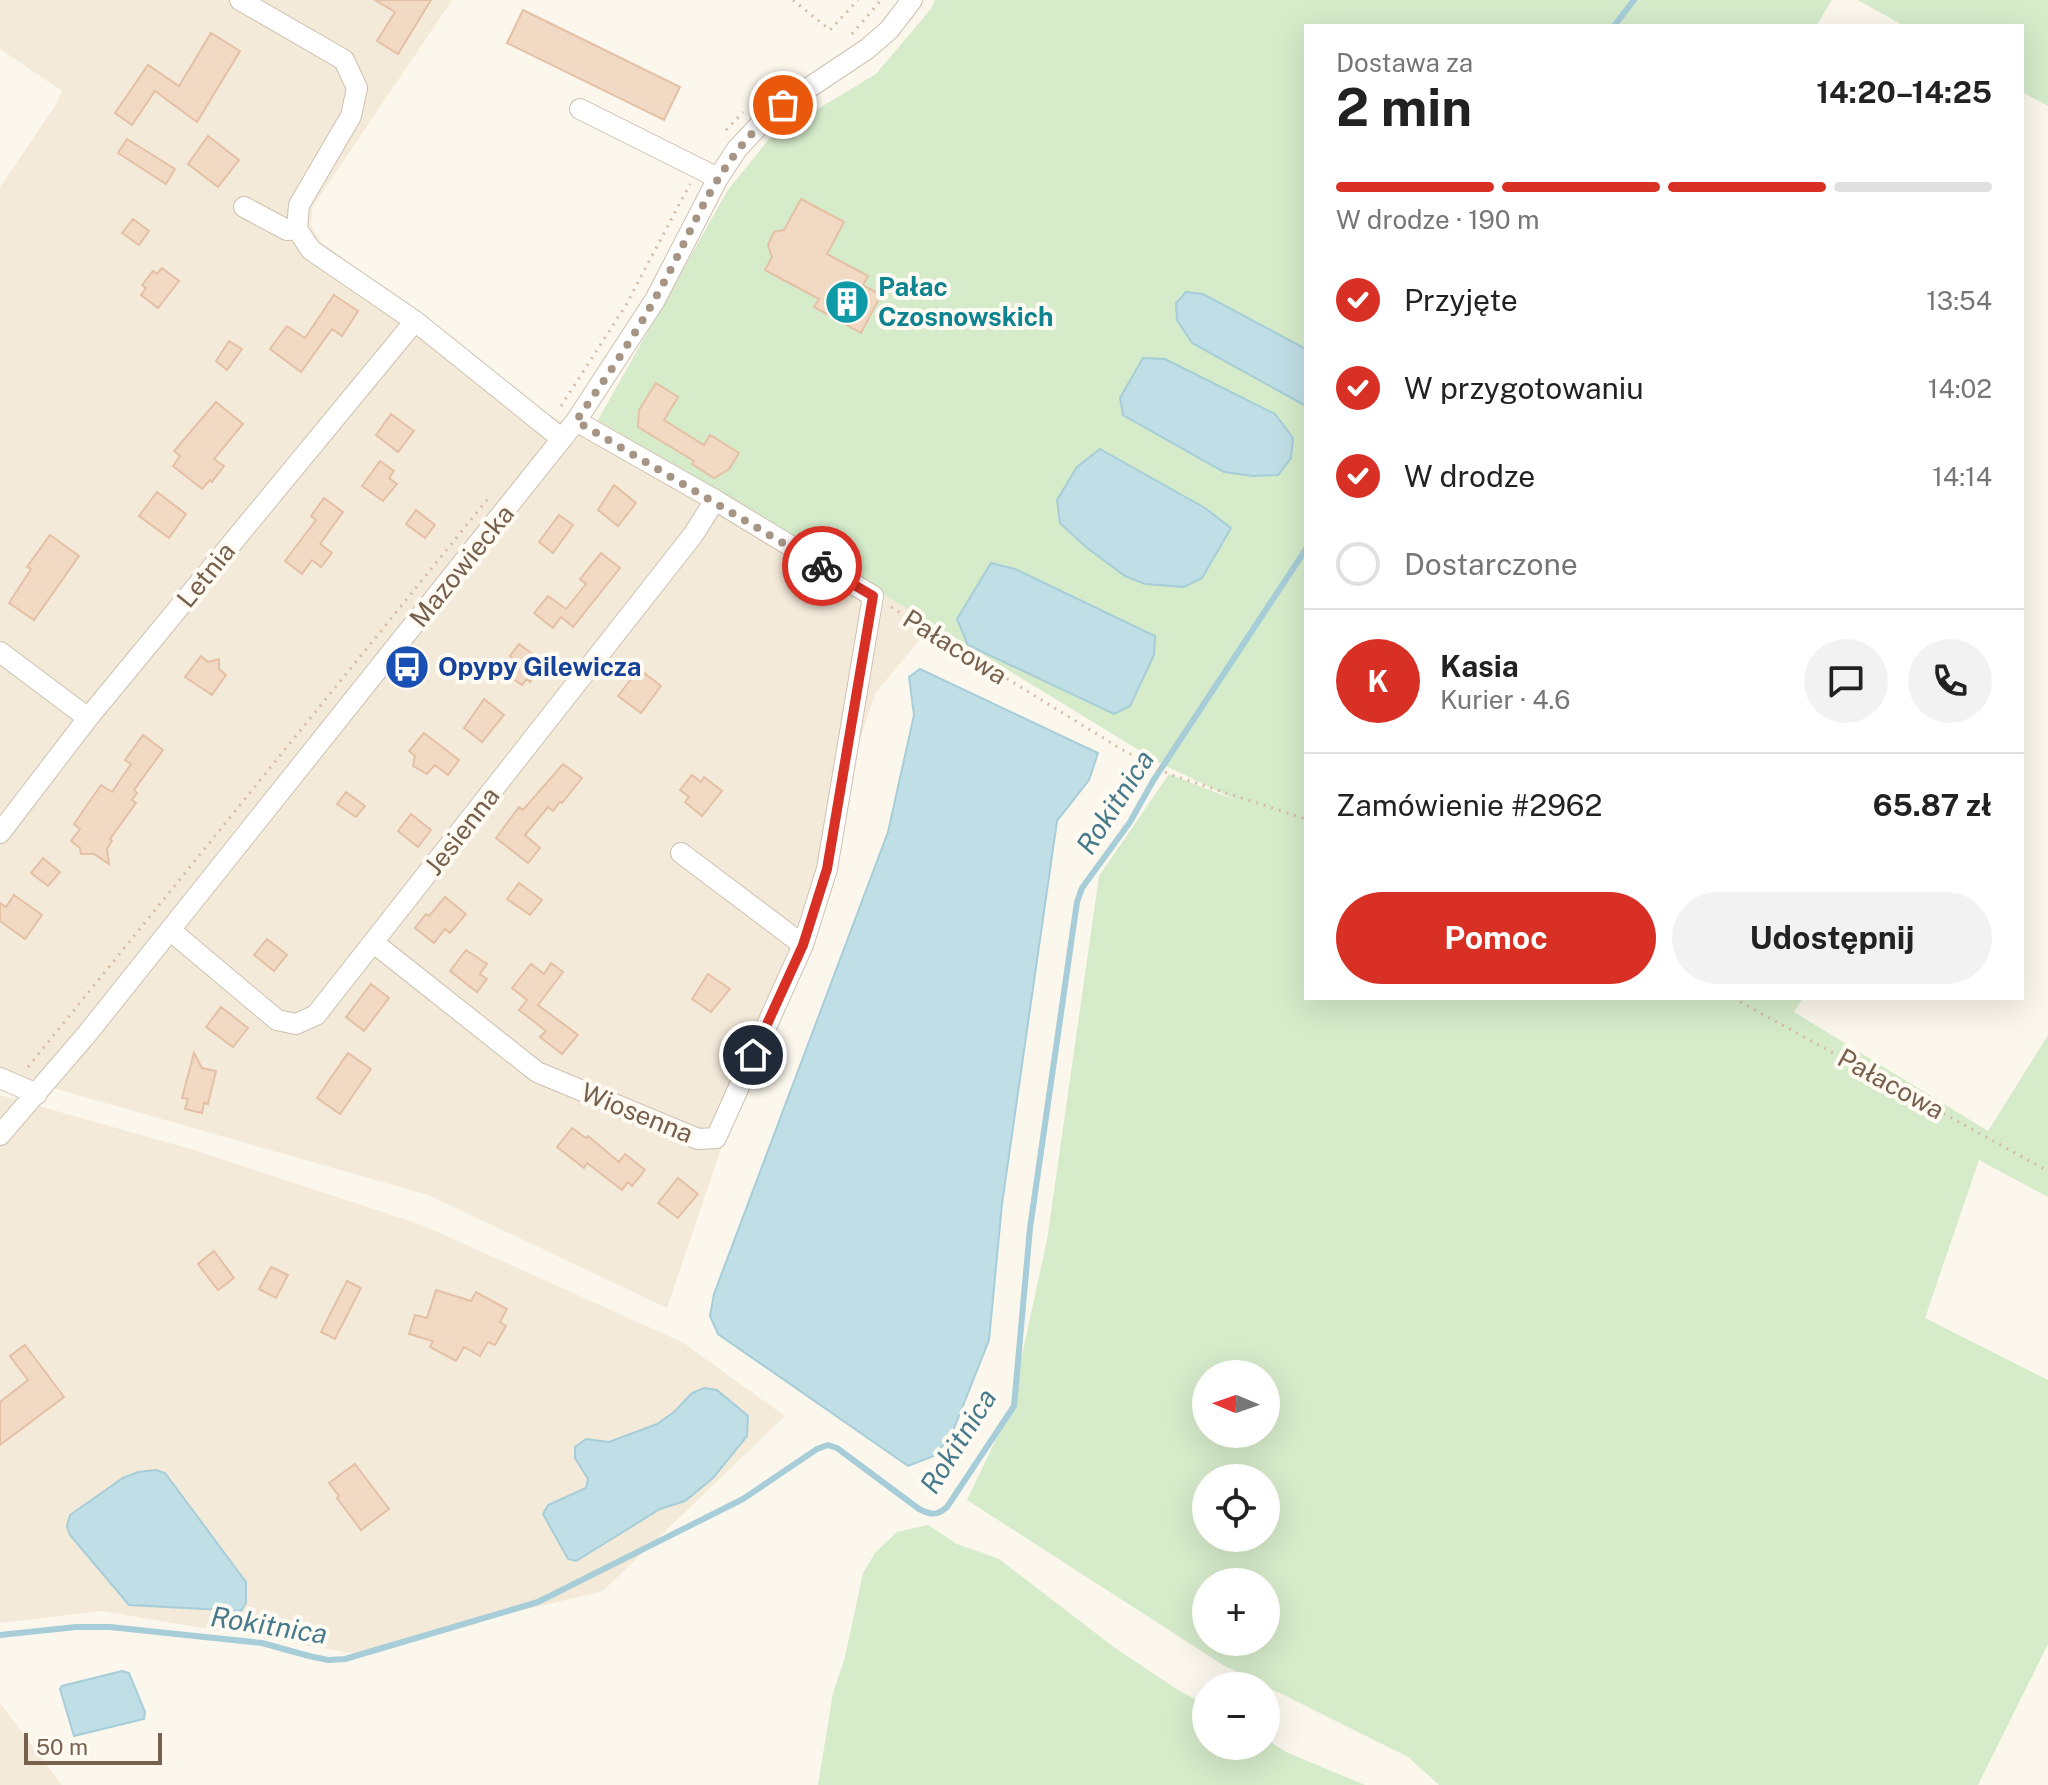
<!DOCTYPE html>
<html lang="pl">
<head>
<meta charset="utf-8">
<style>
  :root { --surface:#fff; --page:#f2f2f2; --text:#222; --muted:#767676; --line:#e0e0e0; --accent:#d93025 }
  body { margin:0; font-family:"Public Sans",sans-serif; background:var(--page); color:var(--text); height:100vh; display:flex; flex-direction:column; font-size:30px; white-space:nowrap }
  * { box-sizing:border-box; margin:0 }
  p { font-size:26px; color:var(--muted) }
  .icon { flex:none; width:44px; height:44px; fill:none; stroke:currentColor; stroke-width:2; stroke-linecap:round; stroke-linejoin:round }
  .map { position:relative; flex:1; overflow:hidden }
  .sheet { position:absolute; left:1304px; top:24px; width:720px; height:976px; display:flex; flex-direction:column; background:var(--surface); border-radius:0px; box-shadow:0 8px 32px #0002 }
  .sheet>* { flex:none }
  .needle { width:52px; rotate:272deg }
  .tools { position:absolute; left:1192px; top:1360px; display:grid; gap:16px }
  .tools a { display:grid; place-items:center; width:88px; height:88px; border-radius:50%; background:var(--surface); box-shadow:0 8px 32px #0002; font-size:40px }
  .scale { position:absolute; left:24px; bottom:20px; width:138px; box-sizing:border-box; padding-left:8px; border:4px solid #78604e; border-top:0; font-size:22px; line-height:28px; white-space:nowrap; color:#78604e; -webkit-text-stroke:6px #fffbf3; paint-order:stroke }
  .pin { position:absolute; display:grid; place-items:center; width:68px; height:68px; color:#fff; margin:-34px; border:4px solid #fff; border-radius:50%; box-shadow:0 2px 8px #0007 }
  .courier { position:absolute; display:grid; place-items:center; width:80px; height:80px; margin:-40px; border:6px solid #d93025; border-radius:50%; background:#fff; color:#222; box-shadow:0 2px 10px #0007 }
  .headline em { font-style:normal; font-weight:700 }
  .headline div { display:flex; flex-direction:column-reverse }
  .headline { display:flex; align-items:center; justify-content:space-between; height:136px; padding:0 32px }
  h1 { font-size:52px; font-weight:700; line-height:60px }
  .bar { display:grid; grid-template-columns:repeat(4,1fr); gap:12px 8px; align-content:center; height:96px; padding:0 32px }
  .bar i { height:10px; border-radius:6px; background:var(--line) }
  .bar .on { background:var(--accent) }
  .bar p { grid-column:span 4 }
  .line { display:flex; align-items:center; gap:20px; padding:0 32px; border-top:2px solid var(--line) }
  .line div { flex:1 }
  .round { display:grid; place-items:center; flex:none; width:84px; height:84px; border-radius:42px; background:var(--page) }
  ol { padding:0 32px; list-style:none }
  li { display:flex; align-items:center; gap:24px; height:88px }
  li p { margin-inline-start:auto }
  li .icon { padding:8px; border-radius:50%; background:var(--accent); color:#fff; stroke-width:4 }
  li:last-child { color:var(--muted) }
  li i { width:44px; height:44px; border:4px solid var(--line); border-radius:50% }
  .action { display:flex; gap:16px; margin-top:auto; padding:16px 32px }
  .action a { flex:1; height:92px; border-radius:48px; background:var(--accent); color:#fff; font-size:32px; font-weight:700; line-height:92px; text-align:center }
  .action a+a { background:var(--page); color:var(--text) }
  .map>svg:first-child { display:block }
</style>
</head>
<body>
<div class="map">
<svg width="2048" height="1785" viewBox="0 0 2048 1785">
  <rect width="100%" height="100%" fill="#fcf7ec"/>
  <path fill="#f4eada" d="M0,0H452L312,208L311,225L320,241L547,413L589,436L728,190L770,138L876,74L931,9L935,0L1306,105L920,640L876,692L667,1308L428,1195L0,1073V187L55,106L62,91L0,49Z
    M0,1095L194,1150L422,1225L682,1342L785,1416L603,1591L469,1623L363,1655L102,1611L0,1623Z
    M0,1703L62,1785H0Z"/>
  <path fill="#d5ebca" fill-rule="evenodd" d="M935,0H1832L1816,26H1306V998H1803L1794,1012L1988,1131L2048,1035V1197L1979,1160L1925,1318L2048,1380V1644L1978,1785H1439L1408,1757L1223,1665L967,1500L1010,1410L1047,1240L1099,876L1169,774L1238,801L1160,763L598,420L728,190L770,138L876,74L931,9ZM1206,1374H1266V1434H1206ZM1206,1478H1266V1538H1206ZM1206,1582H1266V1642H1206Z
    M1858,0H2048V106L2022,92V26H1904Z
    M928,1525L957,1544L999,1559L1115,1648L1178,1690L1206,1705V1746H1266V1739L1286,1752L1365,1785H818L833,1693L845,1657L863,1573L875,1553L897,1532Z"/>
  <path fill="#c0dee6" stroke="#a6cdd8" stroke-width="2" d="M1186,292L1203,294L1306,349V406L1192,343L1177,320L1176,303Z
    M1143,358L1165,359L1275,414L1293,438L1291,458L1278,475L1253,476L1224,472L1123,415L1120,398Z
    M1100,449L1205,508L1231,528L1202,578L1184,587L1145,584L1125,576L1086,547L1060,523L1057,500L1077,467Z
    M991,563L1015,569L1155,636L1154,655L1130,706L1114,714L968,645L957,619Z
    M920,669L1098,753L1089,780L1057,821L1002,1204L989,1340L951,1436L934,1456L908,1466L718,1334L710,1316L714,1294L888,832L914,715L909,677Z
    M704,1388L717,1390L748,1416L747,1436L713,1478L685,1501L660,1509L576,1561L568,1559L543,1514L548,1505L586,1488L588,1479L575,1458V1447L586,1439L609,1442L657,1424L674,1412L692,1393Z
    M156,1470L165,1473L246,1582V1603L241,1611L129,1605L70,1535L67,1526L70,1515L123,1478L138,1472Z
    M122,1671L129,1673L145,1712L144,1719L74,1736L60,1689L62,1686Z"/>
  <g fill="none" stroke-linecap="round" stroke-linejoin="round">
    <path stroke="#a6cdd8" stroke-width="6" d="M1614,26L1634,0
      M0,1635L76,1627H110L262,1643L309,1656L328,1660L345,1659L538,1602L743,1499L817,1449L828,1445L837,1448L919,1509C931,1515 937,1516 947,1507L1014,1406L1030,1228L1077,902L1082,888L1130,822L1153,781L1306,549"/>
  </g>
  <path fill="#f1d9c4" stroke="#e4c0a5" stroke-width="2" d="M375,0H431L398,54L377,41L395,12Z
    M523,10L680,87L664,120L507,43Z
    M211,33L240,51L197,122L155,91L132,125L115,113L148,65L179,86Z
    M208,136L239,160L218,187L188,164Z
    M127,139L175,169L166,184L118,153Z
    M801,199L844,222L827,254L868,276L863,285L881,295L861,333L814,307L819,299L765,270L772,257L768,245L774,232L784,230Z
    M133,219L149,231L139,245L122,233Z
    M162,268L179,281L158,308L141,295L146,288L142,285L153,271L157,274Z
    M334,295L358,311L342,336L332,329L301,372L270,349L287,326L305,338Z
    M229,341L242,349L227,370L216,361Z
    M656,383L678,397L664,420L704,445L710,435L739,453L729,469L714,478L692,464L694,461L638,427L639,410Z
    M216,402L243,424L214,459L224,466L212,482L210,480L202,489L173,466L180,456L174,451Z
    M391,414L414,431L398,452L376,435Z
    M380,461L394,471L389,478L397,484L383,501L362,486Z
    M614,485L636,503L618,526L598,510Z
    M157,492L186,514L169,538L139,516Z
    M324,498L343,512L320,544L332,553L321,567L312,560L302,574L285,561L316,520L311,516Z
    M416,510L435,525L425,538L406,524Z
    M559,515L573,525L553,553L539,542Z
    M50,535L79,556L34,620L9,603L31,569L27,567Z
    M601,553L620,568L573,627L561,617L553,628L534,613L548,596L566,609L586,584L580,579Z
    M519,644L542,661L530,682L527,679L522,685L503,672L513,659L510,656Z
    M201,656L208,662L219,659V669L226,675L212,695L185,677Z
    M639,669L661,686L641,713L618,696Z
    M484,699L504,715L482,742L464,728Z
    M424,733L459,760L448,775L435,765L427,774L413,766L415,756L409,751Z
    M143,735L163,750L134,790L137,793L132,800L136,803L110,839L112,841L107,849L109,864L94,854H81L80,848L71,841L80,829L74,824L101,785L112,792L131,764L125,760Z
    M563,764L582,778L562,803L560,802L553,811L548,807L525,835L540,848L528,863L496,838L519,807L523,810Z
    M692,775L701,782L704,777L722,791L702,816L685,802L689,797L680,790Z
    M346,792L365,806L356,817L337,804Z
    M411,814L431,830L418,847L398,831Z
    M43,858L60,872L48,886L31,873Z
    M519,883L542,900L530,915L507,899Z
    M14,895L42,915L25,939L0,921V903L6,907Z
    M445,897L466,914L450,933L445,929L434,943L415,928L426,914L429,916Z
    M267,939L287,955L274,971L254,955Z
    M466,950L487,964L480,974L487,979L477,992L450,971Z
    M551,963L563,972L538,1005L578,1035L562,1054L540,1037L546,1031L519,1010L527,1000L512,988L531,964L544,974Z
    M708,974L730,989L711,1012L692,999Z
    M371,984L389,998L364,1031L346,1017Z
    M221,1007L248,1028L233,1047L206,1027Z
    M194,1053L202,1068L216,1071L208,1104L204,1103L202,1113L185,1109L188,1099L182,1098Z
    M348,1053L371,1069L340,1114L317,1098Z
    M572,1128L586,1138L588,1136L619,1162L625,1154L645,1170L632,1186L628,1182L622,1190L587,1163L584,1168L557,1147Z
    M678,1178L698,1194L678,1218L658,1203Z
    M214,1251L234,1278L218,1290L198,1264Z
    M271,1267L288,1275L276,1298L259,1289Z
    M347,1281L361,1288L335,1339L321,1332Z
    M436,1290L471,1301L476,1292L507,1309L500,1322L506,1326L495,1345L488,1342L480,1356L464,1347L456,1361L430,1347L433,1341L409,1334L415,1315L427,1318Z
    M25,1345L64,1397L0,1445V1402L28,1380L10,1356Z
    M355,1464L389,1509L361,1530L337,1498L339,1496L329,1483Z"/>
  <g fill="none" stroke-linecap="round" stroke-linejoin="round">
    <g stroke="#cfc0b0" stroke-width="22">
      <path id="minor" d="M240,0L344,60L357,88L351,116L299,205L297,229L311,250L415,321L562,439
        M580,109L718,178
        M244,207L287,230L297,229
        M0,652L88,718
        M0,833L88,718L415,321
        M681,853L803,945
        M170,930L277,1020L296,1024L316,1015L693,535L715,500
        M374,943L537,1072L698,1139L716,1138L803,945L827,869L873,596L715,500L576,421
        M0,1078L37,1094
        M0,1135L87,1034L576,421L655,300L718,178L737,149L765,119L783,105L867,49L889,30L912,0"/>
    </g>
    <path stroke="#d7bca6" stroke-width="3" stroke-dasharray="2 6" stroke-linecap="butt" d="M793,0L830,30L858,0
      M852,34L881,0
      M726,130L743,112
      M561,406L626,305L690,184
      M891,607L1121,749L1169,774L1306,819
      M1733,998L2048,1171
      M28,1067L491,495"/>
    <use href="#minor" stroke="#fff" stroke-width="20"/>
  </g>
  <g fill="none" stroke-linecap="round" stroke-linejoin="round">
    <path stroke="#a69585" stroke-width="8" stroke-dasharray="0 14.4" d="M783,105C716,157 696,226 656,297C632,340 604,381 576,421L822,566"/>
    <path stroke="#d93025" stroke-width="10" d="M753,1055L803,945L827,869L873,596L822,566"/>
  </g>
  <defs>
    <g id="building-disc" transform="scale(2.3)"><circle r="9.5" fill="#0f9aa8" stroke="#fffbf3"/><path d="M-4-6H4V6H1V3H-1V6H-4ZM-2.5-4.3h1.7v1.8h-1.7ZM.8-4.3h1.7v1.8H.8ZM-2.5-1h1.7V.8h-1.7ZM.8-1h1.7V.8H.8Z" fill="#fff"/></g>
    <g id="bus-disc" transform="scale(2.3)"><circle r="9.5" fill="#1a4fb4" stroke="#fffbf3"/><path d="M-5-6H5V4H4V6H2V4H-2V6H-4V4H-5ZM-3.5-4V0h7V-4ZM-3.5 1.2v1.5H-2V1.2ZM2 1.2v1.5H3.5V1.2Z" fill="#fff"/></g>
  </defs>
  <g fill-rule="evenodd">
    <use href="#building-disc" x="847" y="302"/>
    <use href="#bus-disc" x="407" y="667"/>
  </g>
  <g text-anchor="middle" stroke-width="8" stroke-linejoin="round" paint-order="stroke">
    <g font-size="26" font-weight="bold" fill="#0d838f" stroke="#fffbf3" text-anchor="start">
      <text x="878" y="296">Pałac<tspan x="878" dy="30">Czosnowskich</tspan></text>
    </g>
    <g font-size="26" fill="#78604e" stroke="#fffbf3">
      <text transform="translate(462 566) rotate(-51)" y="9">Mazowiecka</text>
      <text transform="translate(206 575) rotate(-51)" y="9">Letnia</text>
      <text transform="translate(955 647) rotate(32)" y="9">Pałacowa</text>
      <text transform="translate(462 831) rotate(-52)" y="9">Jesienna</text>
      <text transform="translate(1891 1084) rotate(29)" y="9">Pałacowa</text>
      <text transform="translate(637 1113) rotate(22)" y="9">Wiosenna</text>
    </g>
    <g font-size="26" font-weight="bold" fill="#164399" stroke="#fffbf3" text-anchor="start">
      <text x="438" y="676">Opypy Gilewicza</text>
    </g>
    <g font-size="28" font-style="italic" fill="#477b8b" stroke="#fffbf3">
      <text transform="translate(1115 802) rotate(-57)" y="10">Rokitnica</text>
      <text transform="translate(958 1441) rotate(-58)" y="10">Rokitnica</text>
      <text transform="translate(269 1625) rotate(9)" y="10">Rokitnica</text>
    </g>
  </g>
</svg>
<div class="tools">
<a><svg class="needle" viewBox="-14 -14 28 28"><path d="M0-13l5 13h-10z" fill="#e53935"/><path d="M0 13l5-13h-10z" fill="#767676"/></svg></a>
<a><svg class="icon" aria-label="locate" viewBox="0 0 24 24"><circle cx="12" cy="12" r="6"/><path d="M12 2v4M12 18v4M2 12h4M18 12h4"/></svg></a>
<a>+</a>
<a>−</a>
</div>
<div class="scale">50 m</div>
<div class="pin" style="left:783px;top:105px;background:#ea580c"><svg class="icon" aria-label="bag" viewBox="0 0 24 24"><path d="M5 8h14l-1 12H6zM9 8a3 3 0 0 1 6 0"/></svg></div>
<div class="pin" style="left:753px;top:1055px;background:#1f2937"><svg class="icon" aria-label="home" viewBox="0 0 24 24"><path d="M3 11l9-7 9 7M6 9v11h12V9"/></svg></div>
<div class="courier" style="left:822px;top:566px"><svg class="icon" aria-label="bike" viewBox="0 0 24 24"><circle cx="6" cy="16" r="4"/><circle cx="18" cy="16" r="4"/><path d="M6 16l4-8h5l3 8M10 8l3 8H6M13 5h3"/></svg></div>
<section class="sheet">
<div class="headline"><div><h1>2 min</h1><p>Dostawa za</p></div><em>14:20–14:25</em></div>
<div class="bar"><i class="on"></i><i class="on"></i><i class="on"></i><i></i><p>W drodze · 190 m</p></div>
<ol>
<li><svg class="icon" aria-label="check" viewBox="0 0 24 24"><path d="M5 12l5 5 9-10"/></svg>Przyjęte<p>13:54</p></li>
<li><svg class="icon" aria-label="check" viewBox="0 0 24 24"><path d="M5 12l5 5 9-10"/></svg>W przygotowaniu<p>14:02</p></li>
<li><svg class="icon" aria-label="check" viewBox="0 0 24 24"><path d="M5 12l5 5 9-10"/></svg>W drodze<p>14:14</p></li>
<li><i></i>Dostarczone</li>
</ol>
<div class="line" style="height:144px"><b class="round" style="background:var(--accent);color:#fff">K</b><div><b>Kasia</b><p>Kurier · 4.6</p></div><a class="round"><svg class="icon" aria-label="chat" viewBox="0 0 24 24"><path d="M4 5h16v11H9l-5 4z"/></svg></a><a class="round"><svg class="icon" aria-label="phone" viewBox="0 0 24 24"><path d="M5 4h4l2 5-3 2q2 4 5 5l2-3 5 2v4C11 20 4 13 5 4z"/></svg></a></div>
<div class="line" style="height:104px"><div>Zamówienie #2962</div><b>65.87 zł</b></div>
<div class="action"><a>Pomoc</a><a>Udostępnij</a></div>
</section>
</div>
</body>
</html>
